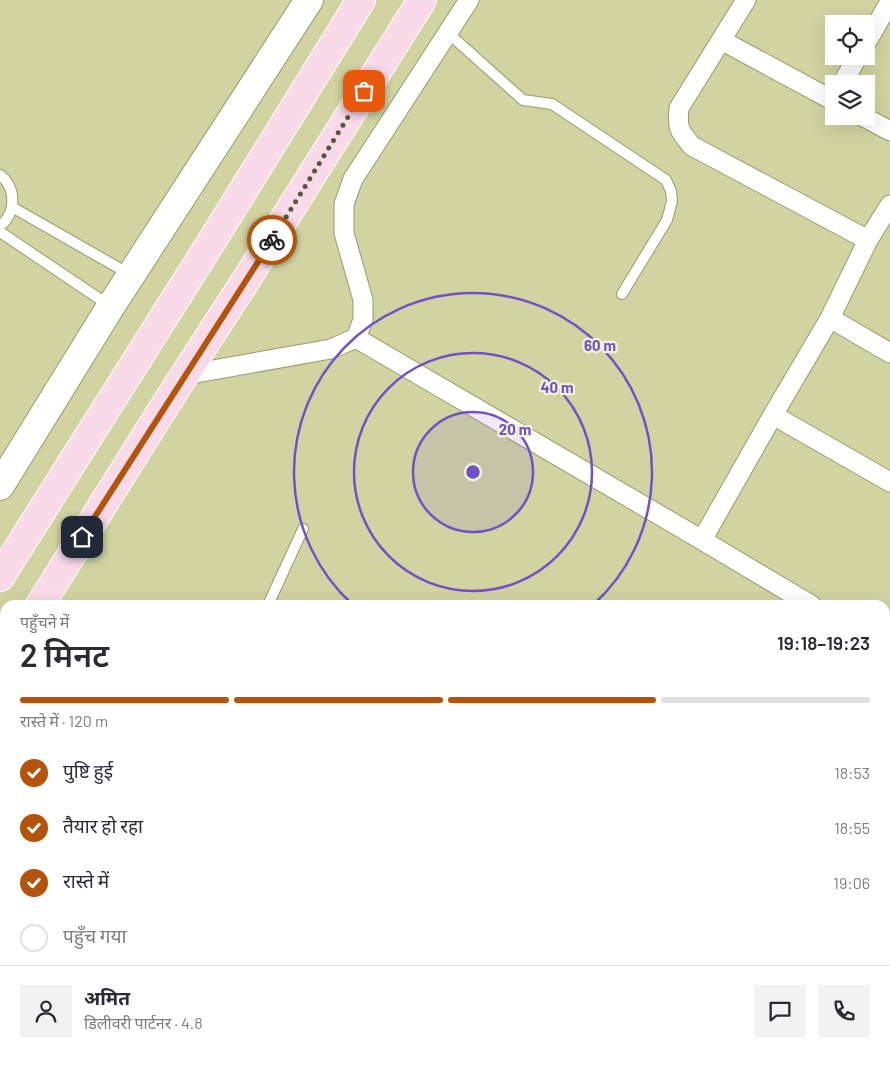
<!DOCTYPE html>
<html lang="hi">
<head>
<meta charset="utf-8">
<style>
  :root { --surface:#fff; --page:#f2f2f3; --text:#2b2b33; --muted:#7c7c81; --line:#e1e1e2; --accent:#b45309 }
  body { margin:0; font-family:Barlow,"Noto Sans Devanagari",sans-serif; background:var(--page); color:var(--text); height:100vh; display:flex; flex-direction:column; font-size:19px; white-space:nowrap }
  * { box-sizing:border-box; margin:0 }
  p { font-size:16px; color:var(--muted) }
  .icon { flex:none; width:28px; height:28px; fill:none; stroke:currentColor; stroke-width:2; stroke-linecap:round; stroke-linejoin:round }
  .map { position:relative; flex:1; overflow:hidden }
  .side { position:absolute; left:0px; top:600px; width:890px; height:466px; display:flex; flex-direction:column; background:var(--surface); border-radius:15px 15px 0 0; box-shadow:0 5px 20px #0002 }
  .side>* { flex:none }
  .buttons { position:absolute; left:825px; top:15px; display:grid; gap:10px }
  .buttons a { display:grid; place-items:center; width:50px; height:50px; border-radius:0px; background:var(--surface); box-shadow:0 5px 20px #0002; font-size:25px }
  .pin { position:absolute; display:grid; place-items:center; width:42px; height:42px; color:#fff; margin:-21px; border-radius:10px; box-shadow:0 2px 8px #0006 }
  .courier { position:absolute; display:grid; place-items:center; width:50px; height:50px; margin:-25px; border:4px solid #b45309; border-radius:50%; background:#fff; color:#222; box-shadow:0 1px 6px #0007 }
  .overview em { font-style:normal; font-weight:600 }
  .overview div { display:flex; flex-direction:column-reverse }
  .overview { display:flex; align-items:center; justify-content:space-between; height:85px; padding:0 20px }
  h1 { font-size:32px; font-weight:600; line-height:38px }
  .bar { display:grid; grid-template-columns:repeat(4,1fr); gap:8px 5px; align-content:center; height:60px; padding:0 20px }
  .bar i { height:6px; border-radius:4px; background:var(--line) }
  .bar .on { background:var(--accent) }
  .bar p { grid-column:span 4 }
  .line { display:flex; align-items:center; gap:12px; padding:0 20px; border-top:1px solid var(--line) }
  .line div { flex:1 }
  .round { display:grid; place-items:center; flex:none; width:52px; height:52px; border-radius:0px; background:var(--page) }
  ol { padding:0 20px; list-style:none }
  li { display:flex; align-items:center; gap:15px; height:55px }
  li p { margin-inline-start:auto }
  li .icon { padding:5px; border-radius:50%; background:var(--accent); color:#fff; stroke-width:4 }
  li:last-child { color:var(--muted) }
  li i { width:28px; height:28px; border:2px solid var(--line); border-radius:50% }
  .map>svg:first-child { display:block }
</style>
</head>
<body>
<div class="map">
<svg width="890" height="1066" viewBox="0 0 890 1066">
  <rect width="100%" height="100%" fill="#d1d4a1"/>
  <g fill="none" stroke-linecap="round" stroke-linejoin="round">
    <g stroke="#989b6a" stroke-width="12">
      <path id="service" d="M448,33L523,100L552,104L666,180L671,191L672,201L667,220L622,294
        M0,175C16,188 17,212 0,226
        M12,207L131,275
        M0,232L110,306
        M268,605L303,529
        M885,725L890,728
        M886,815L890,809
        M885,1049L890,1040
        M279,1061L288,1066
        M654,1061L663,1066
        M62,1066L64,1061
        M384,1066L386,1061
        M876,1066L878,1061"/>
    </g>
    <g stroke="#989b6a" stroke-width="21">
      <path id="minor" d="M746,0L679,108C677,128 679,131 692,146L868,240
        M721,40L834,101
        M866,43L888,5
        M842,84L858,56
        M862,116L890,131
        M830,318L890,353
        M356,338L702,540L811,605
        M185,375L331,349L356,338L363,320V300L344,233V204L353,179L469,0
        M773,415L890,482
        M702,540L773,415L830,318L868,240L890,205
        M885,649L890,652"/>
    </g>
    <g stroke="#989b6a" stroke-width="26">
      <path id="tertiary" d="M0,761L5,753"/>
    </g>
    <g stroke="#989b6a" stroke-width="30">
      <path id="secondary" d="M0,486L111,306L309,0"/>
    </g>
    <g stroke="#fff" stroke-width="30">
      <path id="primary" d="M0,577L215,236L361,0
        M40,605L171,396L246,280L422,0
        M0,669L5,661"/>
    </g>
    <use href="#service" stroke="#fff" stroke-width="10"/>
    <use href="#minor" stroke="#fff" stroke-width="19"/>
    <use href="#tertiary" stroke="#fff" stroke-width="24"/>
    <use href="#secondary" stroke="#fff" stroke-width="28"/>
    <use href="#primary" stroke="#f8dae8" stroke-width="28"/>
  </g>
  <g fill="none" stroke-linecap="round" stroke-linejoin="round">
    <path stroke="#55563a" stroke-width="5" stroke-dasharray="0 9" d="M272,240L364,91"/>
    <path stroke="#b45309" stroke-width="6" d="M82,537L272,240"/>
  </g>
  <circle cx="473" cy="472" r="60" fill="#7051ca" fill-opacity=".12"/>
  <g fill="none" stroke="#7051ca" stroke-width="2.5">
    <circle cx="473" cy="472" r="60"/>
    <circle cx="473" cy="472" r="119"/>
    <path d="M352 604A179 179 0 1 1 594 604"/>
  </g>
  <circle cx="473" cy="472" r="8" fill="#7051ca" stroke="#f1f3d9" stroke-width="2.5"/>
  <g font-size="15" text-anchor="middle" font-weight="bold" fill="#7051ca" stroke="#f1f3d9" stroke-width="4.5" stroke-linejoin="round" paint-order="stroke">
    <text x="600" y="351">60 m</text>
    <text x="557" y="393">40 m</text>
    <text x="515" y="435">20 m</text>
  </g>
</svg>
<div class="buttons">
<a><svg class="icon" aria-label="locate" viewBox="0 0 24 24"><circle cx="12" cy="12" r="6"/><path d="M12 2v4M12 18v4M2 12h4M18 12h4"/></svg></a>
<a><svg class="icon" aria-label="layers" viewBox="0 0 24 24"><path d="M12 4l9 5-9 5-9-5zM3 14l9 5 9-5"/></svg></a>
</div>
<div class="pin" style="left:364px;top:91px;background:#ea580c"><svg class="icon" aria-label="bag" viewBox="0 0 24 24"><path d="M5 8h14l-1 12H6zM9 8a3 3 0 0 1 6 0"/></svg></div>
<div class="pin" style="left:82px;top:537px;background:#1f2937"><svg class="icon" aria-label="home" viewBox="0 0 24 24"><path d="M3 11l9-7 9 7M6 9v11h12V9"/></svg></div>
<div class="courier" style="left:272px;top:240px"><svg class="icon" aria-label="bike" viewBox="0 0 24 24"><circle cx="6" cy="16" r="4"/><circle cx="18" cy="16" r="4"/><path d="M6 16l4-8h5l3 8M10 8l3 8H6M13 5h3"/></svg></div>
<section class="side">
<div class="overview"><div><h1>2 मिनट</h1><p>पहुँचने में</p></div><em>19:18–19:23</em></div>
<div class="bar"><i class="on"></i><i class="on"></i><i class="on"></i><i></i><p>रास्ते में · 120 m</p></div>
<ol>
<li><svg class="icon" aria-label="check" viewBox="0 0 24 24"><path d="M5 12l5 5 9-10"/></svg>पुष्टि हुई<p>18:53</p></li>
<li><svg class="icon" aria-label="check" viewBox="0 0 24 24"><path d="M5 12l5 5 9-10"/></svg>तैयार हो रहा<p>18:55</p></li>
<li><svg class="icon" aria-label="check" viewBox="0 0 24 24"><path d="M5 12l5 5 9-10"/></svg>रास्ते में<p>19:06</p></li>
<li><i></i>पहुँच गया</li>
</ol>
<div class="line" style="height:90px"><a class="round"><svg class="icon" aria-label="person" viewBox="0 0 24 24"><circle cx="12" cy="8" r="4"/><path d="M4 21q1-7 8-7t8 7"/></svg></a><div><b>अमित</b><p>डिलीवरी पार्टनर · 4.8</p></div><a class="round"><svg class="icon" aria-label="chat" viewBox="0 0 24 24"><path d="M4 5h16v11H9l-5 4z"/></svg></a><a class="round"><svg class="icon" aria-label="phone" viewBox="0 0 24 24"><path d="M5 4h4l2 5-3 2q2 4 5 5l2-3 5 2v4C11 20 4 13 5 4z"/></svg></a></div>
</section>
</div>
</body>
</html>
